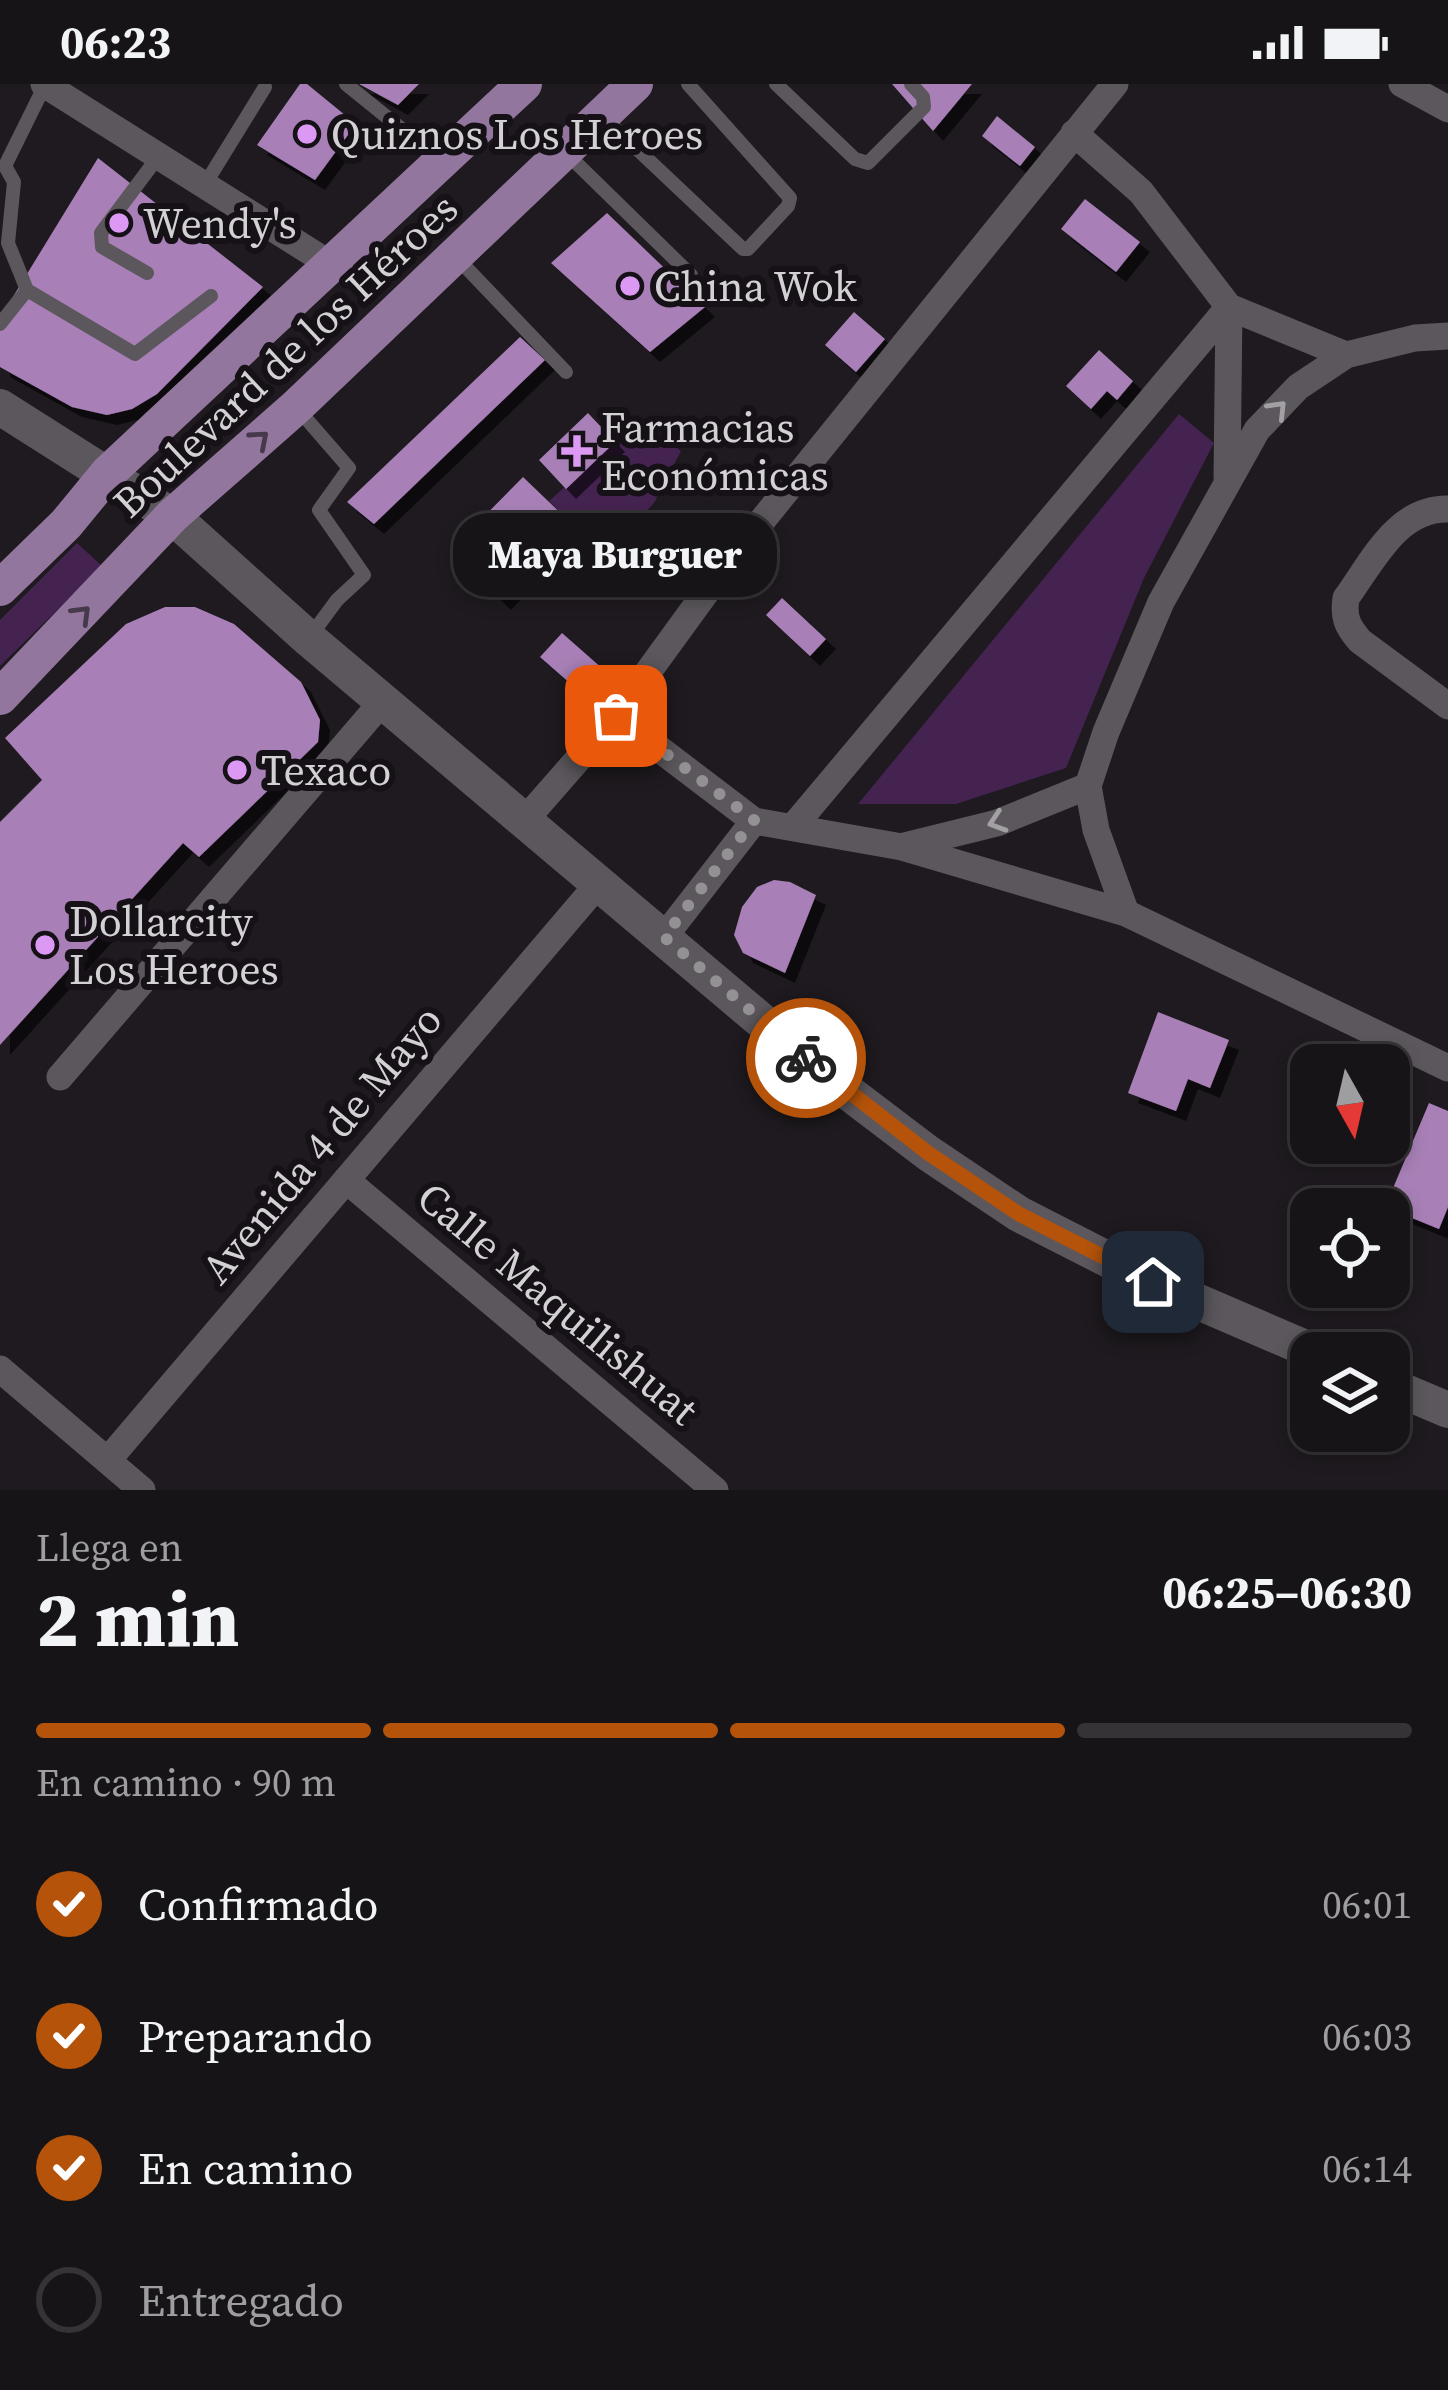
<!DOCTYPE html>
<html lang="es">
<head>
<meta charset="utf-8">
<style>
  :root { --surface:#161417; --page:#232124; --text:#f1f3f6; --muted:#9e9ea1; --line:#353336; --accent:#b45309 }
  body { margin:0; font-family:"Source Serif 4",serif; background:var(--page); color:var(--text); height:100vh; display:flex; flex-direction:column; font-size:45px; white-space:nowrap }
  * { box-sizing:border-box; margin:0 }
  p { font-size:39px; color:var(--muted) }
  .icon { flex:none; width:66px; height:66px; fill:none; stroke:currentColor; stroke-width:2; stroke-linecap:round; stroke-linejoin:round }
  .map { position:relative; height:1406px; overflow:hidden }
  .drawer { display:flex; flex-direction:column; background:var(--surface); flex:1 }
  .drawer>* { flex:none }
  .needle { width:78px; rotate:172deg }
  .tools { position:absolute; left:1290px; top:960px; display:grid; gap:24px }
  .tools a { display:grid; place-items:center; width:120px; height:120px; border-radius:24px; background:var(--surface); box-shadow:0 6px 18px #0003,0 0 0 3px var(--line); font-size:60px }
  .pin { position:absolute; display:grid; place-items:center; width:102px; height:102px; color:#fff; margin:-51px; border-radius:24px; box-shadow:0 6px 18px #0006 }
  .courier { position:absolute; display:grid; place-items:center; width:120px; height:120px; margin:-60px; border:9px solid #b45309; border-radius:50%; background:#fff; color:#222; box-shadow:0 3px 15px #0007 }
  .bubble { position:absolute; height:84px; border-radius:36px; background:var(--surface); box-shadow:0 6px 18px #0003,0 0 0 3px var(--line); font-size:39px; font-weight:800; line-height:84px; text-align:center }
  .overview em { font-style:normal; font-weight:800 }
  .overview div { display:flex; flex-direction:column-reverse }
  .overview { display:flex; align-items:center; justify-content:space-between; height:204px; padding:0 36px }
  h1 { font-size:78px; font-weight:800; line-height:90px }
  .bar { display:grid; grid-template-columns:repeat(4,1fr); gap:18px 12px; align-content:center; height:144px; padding:0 36px }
  .bar i { height:15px; border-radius:9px; background:var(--line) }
  .bar .active { background:var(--accent) }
  .bar p { grid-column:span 4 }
  ol { padding:0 36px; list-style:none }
  li { display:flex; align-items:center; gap:36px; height:132px }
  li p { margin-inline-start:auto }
  li .icon { padding:12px; border-radius:50%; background:var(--accent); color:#fff; stroke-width:4 }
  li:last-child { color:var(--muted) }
  li i { width:66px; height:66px; border:6px solid var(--line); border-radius:50% }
  .status { display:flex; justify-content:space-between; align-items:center; height:84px; padding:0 60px; background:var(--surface); direction:ltr }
  .status svg { height:33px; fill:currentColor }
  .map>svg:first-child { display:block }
</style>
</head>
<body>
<div class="status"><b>06:23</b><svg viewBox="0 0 49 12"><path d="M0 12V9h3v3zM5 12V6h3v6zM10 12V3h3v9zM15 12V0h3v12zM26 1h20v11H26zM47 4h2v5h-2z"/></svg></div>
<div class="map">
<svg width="1448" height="1406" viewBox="0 0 1448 1406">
  <defs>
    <filter id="shadow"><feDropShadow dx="10" dy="10" stdDeviation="0" flood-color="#0009"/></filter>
  </defs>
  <rect width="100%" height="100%" fill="#1e1a1f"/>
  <path fill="#442350" d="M1179,330L1214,359L1144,494L1066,684L956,720H858Z
    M642,338L681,367L654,419L612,463L573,441L549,417L615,358L623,342Z
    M77,459L102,482L0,582V536Z"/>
  <path fill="#a880b7" filter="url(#shadow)" d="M300,0H307L356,40L315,96L257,61Z
    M359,0H419L398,21Z
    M892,0H972L933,47Z
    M997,32L1035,63L1020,82L982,52Z
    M98,74L263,203L157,310L132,325L107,331L72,323L0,283V234Z
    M1085,115L1140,158L1116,188L1061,145Z
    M607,129L705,223L650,268L551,179Z
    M854,228L885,255L856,288L825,261Z
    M520,253L545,276L374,440L347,418Z
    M1099,266L1133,297L1117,316L1107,307L1091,325L1066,302Z
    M588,329L615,358L566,405L539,376Z
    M523,393L573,441L501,516L450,467Z
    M782,514L826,555L810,572L766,531Z
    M165,523H195L234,540L301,598L320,636L318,658L199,773L183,759L0,961V738L42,696L5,654L126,540Z
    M562,549L620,600L594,629L575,612L579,607L540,573Z
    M774,796L790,798L816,811L785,889L743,869L734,851L742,823L757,803Z
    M1158,928L1229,956L1210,1004L1188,995L1176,1027L1128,1009Z
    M1429,1019L1448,1027V1123L1439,1145L1385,1123Z"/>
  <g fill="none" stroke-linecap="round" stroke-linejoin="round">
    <path stroke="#5b575c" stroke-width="14" d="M346,0L440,76
      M776,0L855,75L868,79L924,23L923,13L911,0
      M45,1L5,82L14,98L8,159L27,206L135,270L211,212
      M602,32L743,165H748L788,122L790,114L688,0
      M565,68L691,191
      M204,102L265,3
      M456,173L566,288
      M147,189L102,163L101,149L158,73
      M0,240L27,206
      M296,323L349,384L319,426L364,491L337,516L309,554"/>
    <path stroke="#5b575c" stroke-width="27" d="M44,0L333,182
      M1402,0L1448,25
      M1074,49L1141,108L1229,223L1346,271L1415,254L1448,252
      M1227,393L1229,223
      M1448,425C1397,424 1373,477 1346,514C1343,533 1347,542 1360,557L1448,622
      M616,632L754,737L902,763L1126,829L1448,984
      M524,737L616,632L723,485L1115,0
      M793,743L1229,223
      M904,762L997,739L1088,702
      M1126,829L1096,746L1088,702L1106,648L1161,518L1257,346L1298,303L1346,271
      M664,853L754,737
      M60,993L383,617
      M346,1096L715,1406
      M0,1285L142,1406
      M108,1376L599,799"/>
    <path stroke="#5b575c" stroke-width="36" d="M0,323L172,432L309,555L828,993L928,1069L1019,1130L1152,1198L1317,1269
      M1389,1301L1448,1326"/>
    <path stroke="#92769d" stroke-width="36" d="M0,504L66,440L108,389L524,0
      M0,613L172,432L296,323L635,0"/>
  </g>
  <defs><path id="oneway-chevron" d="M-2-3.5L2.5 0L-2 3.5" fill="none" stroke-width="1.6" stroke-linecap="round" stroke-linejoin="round" transform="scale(3)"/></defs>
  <g stroke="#a3a0a4">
    <use href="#oneway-chevron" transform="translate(1278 325) rotate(-46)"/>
    <use href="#oneway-chevron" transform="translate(997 738) rotate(162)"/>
  </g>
  <g stroke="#47394c">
    <use href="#oneway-chevron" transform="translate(260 355) rotate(-41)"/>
    <use href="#oneway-chevron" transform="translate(82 530) rotate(-45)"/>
  </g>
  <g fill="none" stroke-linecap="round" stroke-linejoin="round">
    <path stroke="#949195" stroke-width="12" stroke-dasharray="0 21.6" d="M616,632L754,736L664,853L806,974"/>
    <path stroke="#b45309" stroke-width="15" d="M806,974L928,1069L1019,1130L1153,1198"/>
  </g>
  <g fill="#dc99f4" stroke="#151116" stroke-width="4.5">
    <circle cx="307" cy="50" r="12"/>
    <circle cx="119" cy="139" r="12"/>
    <circle cx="630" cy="202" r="12"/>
    <path d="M571 349h12v12h12v12h-12v12h-12v-12h-12v-12h12z"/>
    <circle cx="237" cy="686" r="12"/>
    <circle cx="45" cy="861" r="12"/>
  </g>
  <g text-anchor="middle" stroke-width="12" stroke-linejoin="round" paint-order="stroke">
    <g font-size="42" fill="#d3d1d4" stroke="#151116" text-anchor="start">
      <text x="331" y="65">Quiznos Los Heroes</text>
      <text x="143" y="154">Wendy's</text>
      <text x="654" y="217">China Wok</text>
      <text x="601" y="358">Farmacias<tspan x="601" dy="48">Económicas</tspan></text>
      <text x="261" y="701">Texaco</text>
      <text x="69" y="852">Dollarcity<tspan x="69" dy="48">Los Heroes</tspan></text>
    </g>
    <g font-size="42" fill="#d3d1d4" stroke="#151116">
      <text transform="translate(285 271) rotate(-43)" y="15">Boulevard de los Héroes</text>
      <text transform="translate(321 1060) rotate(-50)" y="15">Avenida 4 de Mayo</text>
      <text transform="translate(558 1219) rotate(40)" y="15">Calle Maquilishuat</text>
    </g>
  </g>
</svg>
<div class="tools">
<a><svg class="needle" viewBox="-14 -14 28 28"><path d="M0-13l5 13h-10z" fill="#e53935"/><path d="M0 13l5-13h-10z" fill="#9e9ea1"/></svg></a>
<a><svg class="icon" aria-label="locate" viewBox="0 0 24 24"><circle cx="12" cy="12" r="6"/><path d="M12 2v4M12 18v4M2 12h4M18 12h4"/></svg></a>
<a><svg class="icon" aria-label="layers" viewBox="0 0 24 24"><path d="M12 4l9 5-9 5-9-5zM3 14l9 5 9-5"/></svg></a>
</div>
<div class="pin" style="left:616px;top:632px;background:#ea580c"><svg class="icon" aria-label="bag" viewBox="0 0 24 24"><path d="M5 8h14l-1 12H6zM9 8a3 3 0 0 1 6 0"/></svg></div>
<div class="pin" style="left:1153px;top:1198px;background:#1f2937"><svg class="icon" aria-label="home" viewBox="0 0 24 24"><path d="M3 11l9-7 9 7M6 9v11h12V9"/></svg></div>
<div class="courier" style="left:806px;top:974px"><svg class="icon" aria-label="bike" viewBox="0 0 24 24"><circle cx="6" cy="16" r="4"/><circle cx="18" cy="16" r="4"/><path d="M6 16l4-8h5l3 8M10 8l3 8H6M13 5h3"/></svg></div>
<div class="bubble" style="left:453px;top:429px;width:324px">Maya Burguer</div>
</div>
<section class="drawer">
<div class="overview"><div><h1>2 min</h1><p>Llega en</p></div><em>06:25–06:30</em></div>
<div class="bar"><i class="active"></i><i class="active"></i><i class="active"></i><i></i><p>En camino · 90 m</p></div>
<ol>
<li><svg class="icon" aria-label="check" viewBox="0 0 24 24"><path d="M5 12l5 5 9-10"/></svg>Confirmado<p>06:01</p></li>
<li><svg class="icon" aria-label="check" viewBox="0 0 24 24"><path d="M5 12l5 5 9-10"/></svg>Preparando<p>06:03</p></li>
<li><svg class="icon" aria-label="check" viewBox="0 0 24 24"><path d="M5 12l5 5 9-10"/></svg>En camino<p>06:14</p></li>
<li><i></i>Entregado</li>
</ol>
</section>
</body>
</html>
